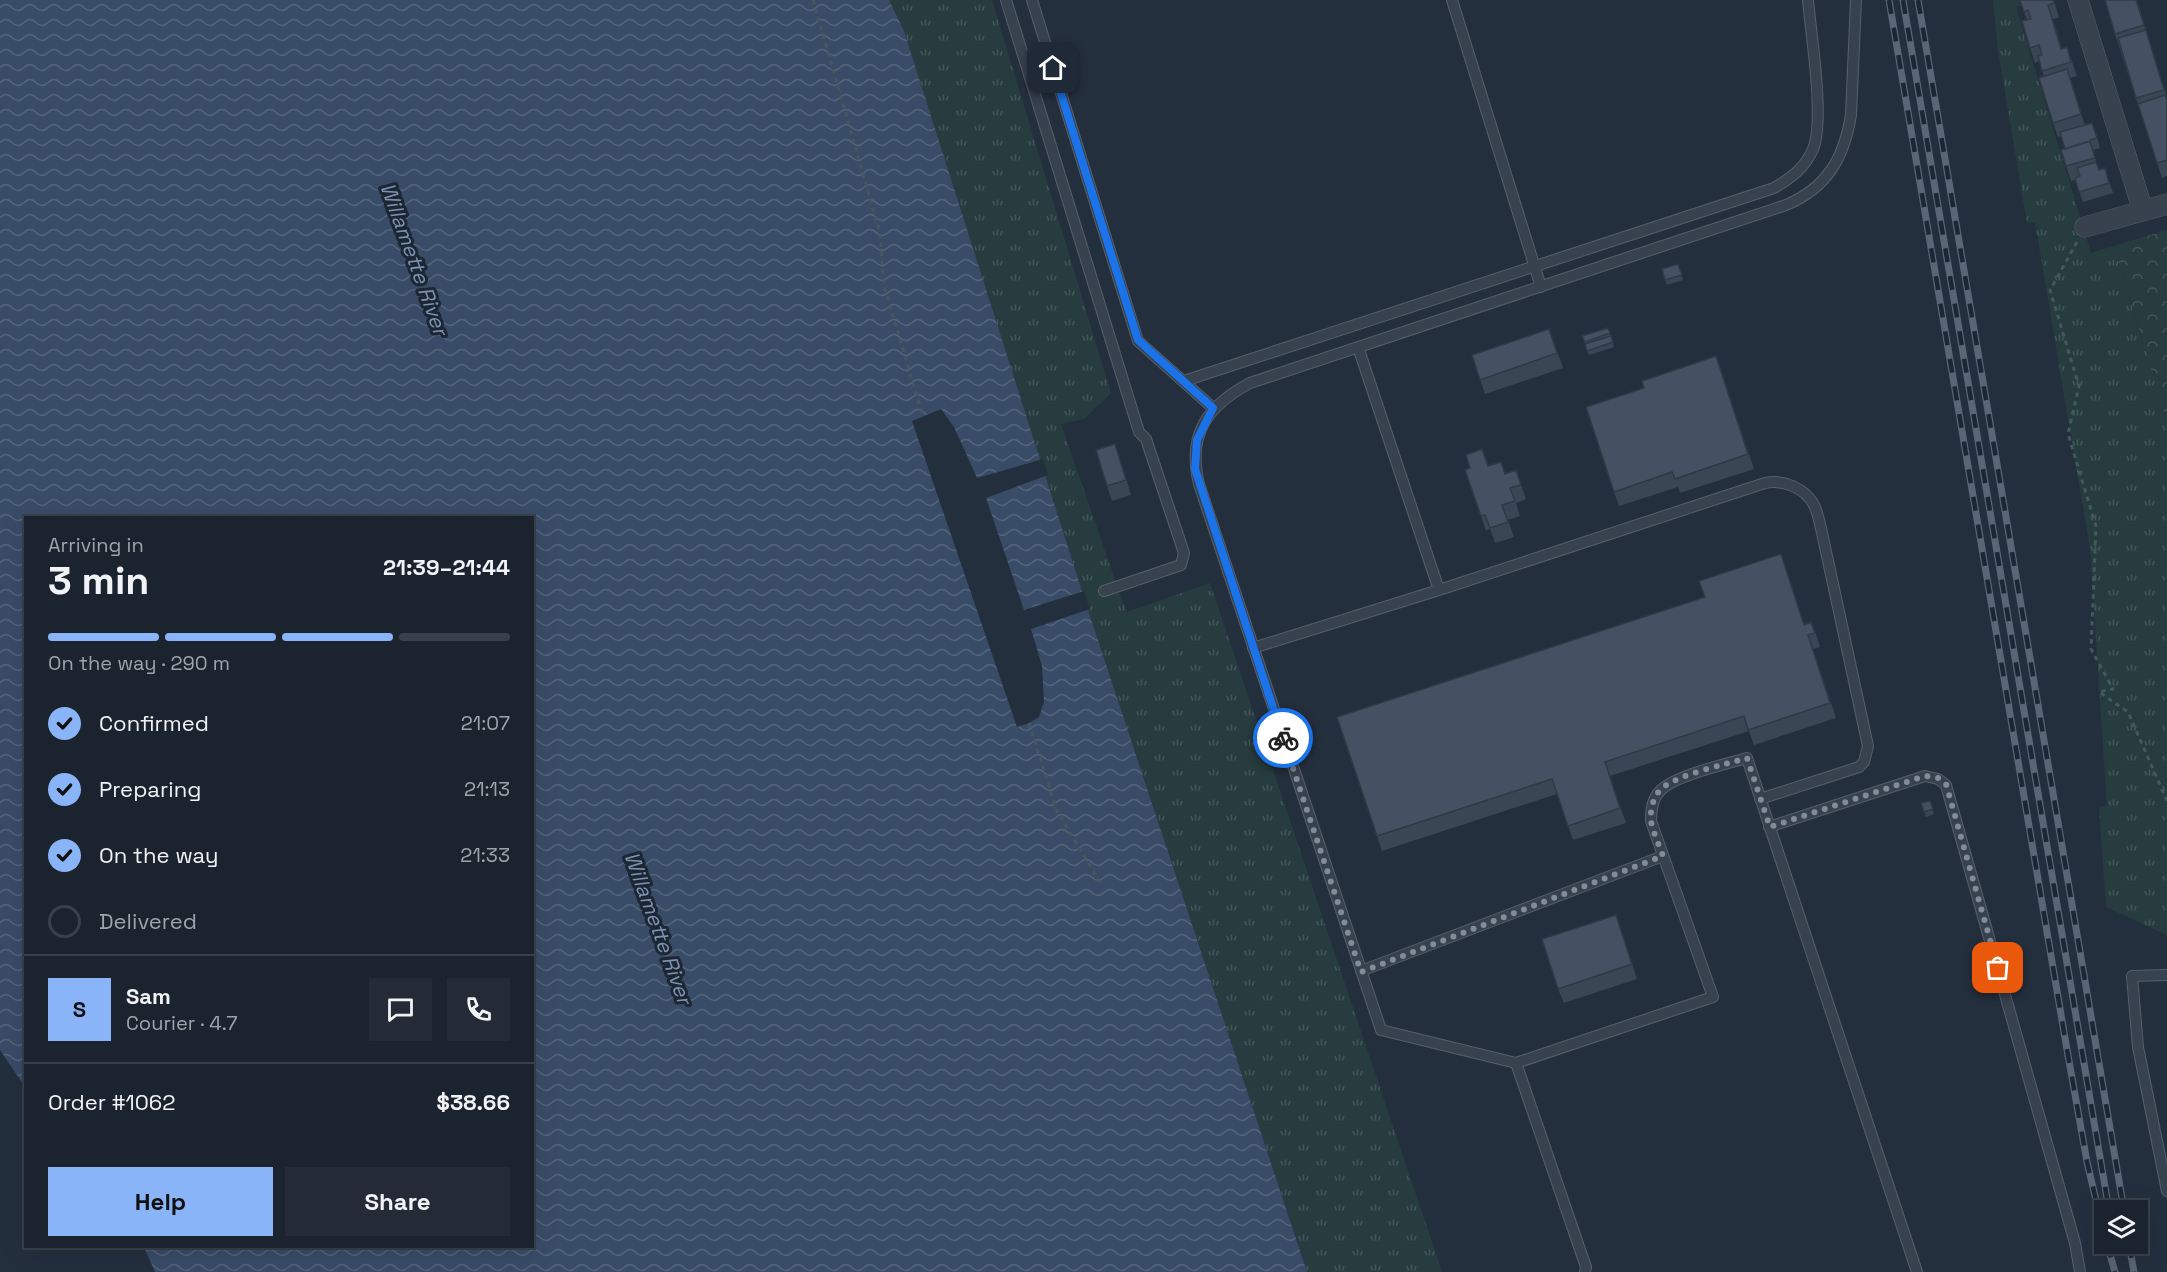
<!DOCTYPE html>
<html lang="en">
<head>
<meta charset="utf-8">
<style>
  :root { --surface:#1b232e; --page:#242b36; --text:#f1f3f6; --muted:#a0a4aa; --line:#39404a; --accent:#8ab4f8 }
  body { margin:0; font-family:"Space Grotesk",sans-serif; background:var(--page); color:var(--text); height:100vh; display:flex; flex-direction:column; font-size:22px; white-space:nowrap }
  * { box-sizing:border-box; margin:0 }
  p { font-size:20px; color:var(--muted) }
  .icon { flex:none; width:33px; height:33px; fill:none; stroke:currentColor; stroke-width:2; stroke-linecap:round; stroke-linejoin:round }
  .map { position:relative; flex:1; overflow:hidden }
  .details { position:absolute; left:24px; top:516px; width:510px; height:732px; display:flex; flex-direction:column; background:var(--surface); border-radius:0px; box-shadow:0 6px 24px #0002,0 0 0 2px var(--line) }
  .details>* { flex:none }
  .controls { position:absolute; left:2094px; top:1200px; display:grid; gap:12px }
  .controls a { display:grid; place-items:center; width:54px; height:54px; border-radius:0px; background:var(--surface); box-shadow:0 6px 24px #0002,0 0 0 2px var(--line); font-size:30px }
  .pin { position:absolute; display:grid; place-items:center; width:51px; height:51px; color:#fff; margin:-26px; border-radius:12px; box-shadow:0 3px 9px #0006 }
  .courier { position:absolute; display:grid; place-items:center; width:60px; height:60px; margin:-30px; border:4px solid #1a73e8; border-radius:50%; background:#fff; color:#222; box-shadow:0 2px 8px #0007 }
  .overview em { font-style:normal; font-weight:600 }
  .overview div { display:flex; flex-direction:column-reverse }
  .overview { display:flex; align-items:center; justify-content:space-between; height:102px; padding:0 24px }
  h1 { font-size:39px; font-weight:600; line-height:45px }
  .bar { display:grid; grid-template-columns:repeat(4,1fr); gap:9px 6px; align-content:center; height:72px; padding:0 24px }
  .bar i { height:8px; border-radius:4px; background:var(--line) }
  .bar .current { background:var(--accent) }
  .bar p { grid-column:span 4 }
  .line { display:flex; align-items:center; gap:15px; padding:0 24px; border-top:2px solid var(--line) }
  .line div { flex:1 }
  .round { display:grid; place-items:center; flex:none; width:63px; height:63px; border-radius:0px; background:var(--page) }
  ol { padding:0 24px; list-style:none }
  li { display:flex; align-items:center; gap:18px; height:66px }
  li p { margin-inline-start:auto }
  li .icon { padding:6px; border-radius:50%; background:var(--accent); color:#111; stroke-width:4 }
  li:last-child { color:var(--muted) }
  li i { width:33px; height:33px; border:3px solid var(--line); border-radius:50% }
  .action { display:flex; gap:12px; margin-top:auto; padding:12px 24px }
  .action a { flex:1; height:69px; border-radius:0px; background:var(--accent); color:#111; font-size:24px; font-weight:600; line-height:69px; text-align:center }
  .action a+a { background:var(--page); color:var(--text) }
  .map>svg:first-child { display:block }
</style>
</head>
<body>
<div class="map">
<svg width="2167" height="1272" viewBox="0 0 2167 1272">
  <defs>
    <pattern id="grass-tufts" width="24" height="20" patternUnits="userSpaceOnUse" patternTransform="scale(1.5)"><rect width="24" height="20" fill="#263c3f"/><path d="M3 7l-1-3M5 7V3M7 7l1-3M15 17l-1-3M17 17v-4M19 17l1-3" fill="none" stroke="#435659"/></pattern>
    <pattern id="forest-crowns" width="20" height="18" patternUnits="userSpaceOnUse" patternTransform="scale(1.5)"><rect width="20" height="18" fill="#263c3f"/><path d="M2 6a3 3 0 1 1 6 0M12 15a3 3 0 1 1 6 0" fill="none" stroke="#435659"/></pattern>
    <pattern id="water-waves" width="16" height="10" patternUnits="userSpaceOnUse" patternTransform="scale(1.5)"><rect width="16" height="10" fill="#394c67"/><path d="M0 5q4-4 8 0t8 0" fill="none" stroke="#53647b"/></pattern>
  </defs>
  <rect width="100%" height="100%" fill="#242f3e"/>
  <path fill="url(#grass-tufts)" d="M889,0H992L1111,393L1084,419L1061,424L1122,600L1127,612L1210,583L1442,1272H1307L1087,607L904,31Z
    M1993,0H2038L2016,7L2091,253L2114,246L2144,347L2167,340V935L2106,907L2099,807L2107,806L2090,549L2035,222L2027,223L1998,50Z"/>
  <path fill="url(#forest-crowns)" d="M2167,230V421L2114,246Z"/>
  <path fill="url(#water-waves)" d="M0,0H889L904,31L1087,607L1307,1272H155L144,1247L532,1246V518H26L25,1087L0,1050Z"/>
  <path fill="#242f3e" d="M941,409L954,427L977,478L1043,459L1048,475L986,498L1024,610L1084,591L1090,609L1031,629L1042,666L1044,702L1039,717L1029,723L1017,727L912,421Z"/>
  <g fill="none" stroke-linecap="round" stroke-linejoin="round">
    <g stroke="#565f6c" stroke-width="12">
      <path id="service" d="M1006,0L1139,432L1146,439L1184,553L1181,565L1104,591
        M1032,0L1138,341L1213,408
        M1452,0L1541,287
        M1358,347L1439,590
        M1184,381L1774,188C1791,178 1805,168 1813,149C1825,120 1811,35 1808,0
        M1253,648L1439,590L1765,483C1783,479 1805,488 1814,505C1818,513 1820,524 1822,533L1868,746L1864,762L1859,767L1760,799
        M1769,827L1925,776L1938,779L1946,785L2075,1243L2080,1272
        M1361,971L1663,856
        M2167,975L2132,976L2138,1047L2167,1191
        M1516,1063L1713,997L1651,821C1651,810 1652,799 1660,791C1673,776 1726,764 1747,758L1917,1272
        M1585,1272L1586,1267L1516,1063L1381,1030L1199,484C1187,434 1207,406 1250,383L1786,205C1827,188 1844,158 1851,115L1856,0"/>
    </g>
    <g stroke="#565f6c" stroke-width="21">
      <path id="minor" d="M2078,0L2143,211
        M2085,227L2167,204"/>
    </g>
    <path stroke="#44595c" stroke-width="3" stroke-dasharray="4.5 4.5" stroke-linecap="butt" d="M813,0L880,233L884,286L923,417
      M2077,242L2050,290L2079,386L2068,434L2096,526L2091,649L2113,689L2099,692L2128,712L2167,801
      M1029,723L1057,811L1101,884"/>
    <use href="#service" stroke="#38414e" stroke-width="10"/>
    <use href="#minor" stroke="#38414e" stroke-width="20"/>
    <g stroke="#5a6575" stroke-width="7">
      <path id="rail" d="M1889,0L2066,1044L2087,1162L2104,1234
        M1903,0L2109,1210
        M1918,0L2124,1210
        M2107,1244L2115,1272
        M2129,1244L2134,1272"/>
    </g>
    <use href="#rail" stroke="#1d2633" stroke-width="4.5" stroke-dasharray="14" stroke-linecap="butt"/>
  </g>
  <path fill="#3b4654" d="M2020,0H2054L2059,18L2053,19L2062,49L2067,47L2077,76L2070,78L2085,125L2092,123L2096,133L2100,148L2093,150L2099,170L2108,178L2113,193L2083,202L2075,180L2071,181L2066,166L2065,149L2062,136L2058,137L2053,123L2044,77L2039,61L2035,63L2030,48L2027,20Z
    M2137,0L2167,97V176L2162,178L2115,34Z
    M1678,264L1683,280L1667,285L1662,269Z
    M1608,328L1614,347L1589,355L1582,336Z
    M1549,329L1563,368L1485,394L1472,355Z
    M1721,371L1754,469L1680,493L1678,487L1619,506L1614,492Z
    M1120,459L1131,495L1112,501L1107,486Z
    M1489,466L1505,473L1516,470L1526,499L1516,503L1520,516L1508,520L1514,537L1495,543L1490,529L1486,531L1465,470Z
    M1781,554L1804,625L1811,622L1817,637L1820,647L1813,649L1836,718L1754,745L1749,731L1610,776L1626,823L1573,840L1557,794L1382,851L1377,836L1705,597Z
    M1930,801L1934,814L1926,817L1921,803Z
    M1621,930L1637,979L1564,1003L1558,989Z"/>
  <path fill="#303945" d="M2136,0H2137L2151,45L2167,98Z
    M2048,5L2053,19L2066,64L2061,49Z
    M2067,69L2073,84L2086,129L2081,114Z"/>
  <path fill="#455162" stroke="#303945" stroke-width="1.5" d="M2020,0H2053L2054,3L2048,5L2061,49L2067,47L2071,62L2042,71L2038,56L2042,55L2039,45L2030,48L2022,21L2031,19L2028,10L2024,12Z
    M2105,0H2136L2144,25L2115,34Z
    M2146,30L2164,90L2136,98L2118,38Z
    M2067,69L2081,114L2053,123L2039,78Z
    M2165,95L2167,100V160L2157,163L2138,104Z
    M2092,123L2097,138L2090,140L2091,146L2090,141L2065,149L2060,132Z
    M2090,141L2095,158L2066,166L2061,150Z
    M2096,162L2099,170L2105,168L2109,183L2079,192L2075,178L2080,176L2077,168Z
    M1678,264L1682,275L1665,280L1662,269Z
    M1608,328L1610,333L1585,342L1582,336Z
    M1549,329L1557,353L1480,380L1472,355Z
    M1611,336L1613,342L1587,351L1585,344Z
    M1716,356L1748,454L1675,479L1672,472L1614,492L1586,407L1644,388L1642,381Z
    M1115,444L1126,480L1107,486L1096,450Z
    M1482,449L1488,466L1501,462L1505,474L1516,470L1521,485L1510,488L1515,501L1502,505L1508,522L1490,528L1485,515L1481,516L1465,470L1470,468L1466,455Z
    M1781,554L1804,625L1811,622L1815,633L1808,635L1830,703L1748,730L1744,716L1605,762L1620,808L1568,826L1552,779L1377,836L1337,717L1705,597L1699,581Z
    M1930,801L1933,809L1924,812L1921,803Z
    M1616,915L1632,964L1558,989L1542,939Z"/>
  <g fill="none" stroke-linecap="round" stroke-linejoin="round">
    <path stroke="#828b98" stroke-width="6" stroke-dasharray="0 10.8" d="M1283,738L1361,972L1663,856C1659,845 1653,832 1651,821C1650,810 1653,798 1660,790C1673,776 1726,764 1747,758L1770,827L1925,776L1938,778L1946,784L1998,968"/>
    <path stroke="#1a73e8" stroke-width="8" d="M1053,68L1138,340L1213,408L1197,440L1195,469L1283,738"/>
  </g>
  <g text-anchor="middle" stroke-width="6" stroke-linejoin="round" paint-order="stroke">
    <g font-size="21" font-style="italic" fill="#7c92b1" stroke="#1d2633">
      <text transform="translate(414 259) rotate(70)" y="7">Willamette River</text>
      <text transform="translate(658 928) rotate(70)" y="7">Willamette River</text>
    </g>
  </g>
</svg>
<div class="controls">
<a><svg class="icon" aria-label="layers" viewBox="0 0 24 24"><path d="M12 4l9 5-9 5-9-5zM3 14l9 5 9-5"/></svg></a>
</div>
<div class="pin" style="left:1998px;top:968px;background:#ea580c"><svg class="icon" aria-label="bag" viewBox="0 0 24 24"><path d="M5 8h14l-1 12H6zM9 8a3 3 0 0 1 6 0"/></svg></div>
<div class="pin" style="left:1053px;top:68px;background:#1f2937"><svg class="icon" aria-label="home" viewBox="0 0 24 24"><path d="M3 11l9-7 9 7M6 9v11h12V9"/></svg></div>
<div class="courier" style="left:1283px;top:738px"><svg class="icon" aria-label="bike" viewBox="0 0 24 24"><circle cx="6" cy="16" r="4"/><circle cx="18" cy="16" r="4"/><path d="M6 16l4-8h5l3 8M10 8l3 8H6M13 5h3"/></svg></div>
<section class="details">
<div class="overview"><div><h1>3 min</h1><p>Arriving in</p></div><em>21:39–21:44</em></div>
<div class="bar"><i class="current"></i><i class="current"></i><i class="current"></i><i></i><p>On the way · 290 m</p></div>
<ol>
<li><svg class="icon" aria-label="check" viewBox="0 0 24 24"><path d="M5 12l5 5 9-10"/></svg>Confirmed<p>21:07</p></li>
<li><svg class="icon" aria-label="check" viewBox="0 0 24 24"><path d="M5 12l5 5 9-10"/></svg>Preparing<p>21:13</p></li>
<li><svg class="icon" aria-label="check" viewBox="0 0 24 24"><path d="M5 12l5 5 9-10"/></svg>On the way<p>21:33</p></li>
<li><i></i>Delivered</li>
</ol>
<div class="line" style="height:108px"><b class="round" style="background:var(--accent);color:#111">S</b><div><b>Sam</b><p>Courier · 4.7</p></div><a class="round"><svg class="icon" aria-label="chat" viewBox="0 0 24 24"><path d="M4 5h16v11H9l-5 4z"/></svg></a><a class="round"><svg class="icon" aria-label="phone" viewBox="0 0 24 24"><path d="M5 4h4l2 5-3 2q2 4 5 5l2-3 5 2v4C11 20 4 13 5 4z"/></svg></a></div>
<div class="line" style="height:78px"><div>Order #1062</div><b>$38.66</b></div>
<div class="action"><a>Help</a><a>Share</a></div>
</section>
</div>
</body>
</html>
